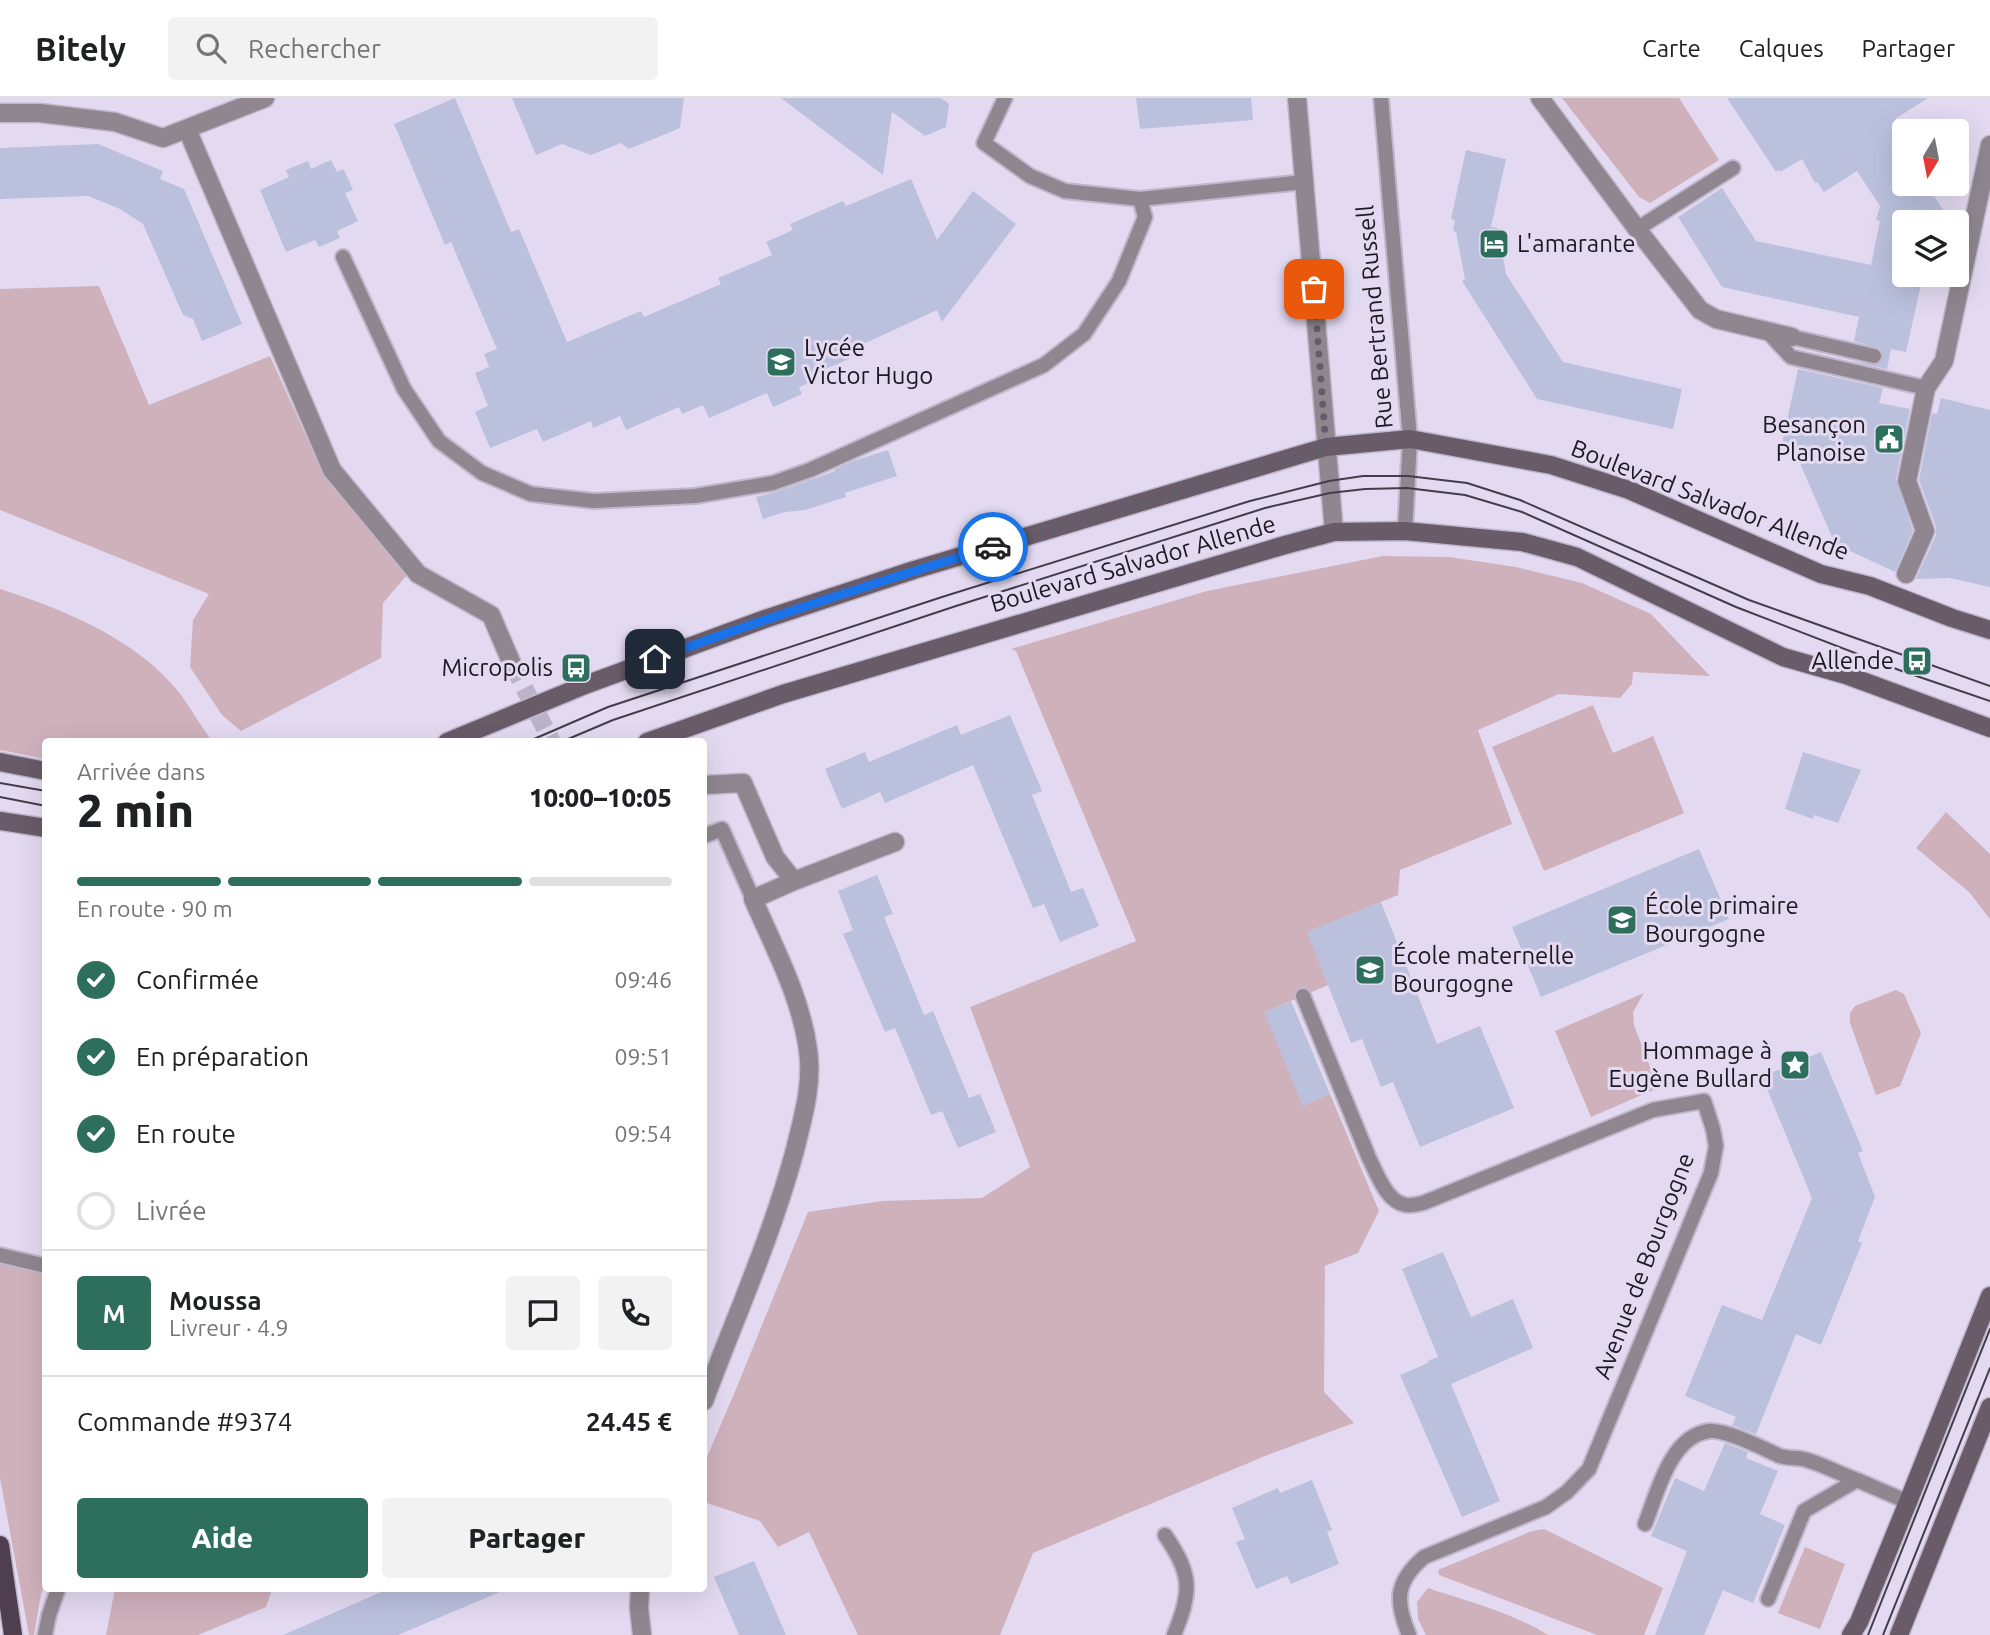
<!DOCTYPE html>
<html lang="fr">
<head>
<meta charset="utf-8">
<style>
  :root { --surface:#fff; --page:#f2f2f2; --text:#202124; --muted:#757577; --line:#e0e0e0; --accent:#2d6e5d }
  body { margin:0; font-family:Ubuntu,sans-serif; background:var(--page); color:var(--text); height:100vh; display:flex; flex-direction:column; font-size:26px; white-space:nowrap }
  * { box-sizing:border-box; margin:0 }
  p { font-size:23px; color:var(--muted) }
  .icon { flex:none; width:38px; height:38px; fill:none; stroke:currentColor; stroke-width:2; stroke-linecap:round; stroke-linejoin:round }
  .map { position:relative; flex:1; overflow:hidden }
  .drawer { position:absolute; left:42px; top:640px; width:665px; height:854px; display:flex; flex-direction:column; background:var(--surface); border-radius:7px; box-shadow:0 7px 28px #0002 }
  .drawer>* { flex:none }
  .needle { width:46px; rotate:190deg }
  .controls { position:absolute; left:1892px; top:21px; display:grid; gap:14px }
  .controls a { display:grid; place-items:center; width:77px; height:77px; border-radius:7px; background:var(--surface); box-shadow:0 7px 28px #0002; font-size:35px }
  .pin { position:absolute; display:grid; place-items:center; width:60px; height:60px; color:#fff; margin:-30px; border-radius:14px; box-shadow:0 4px 10px #0006 }
  .courier { position:absolute; display:grid; place-items:center; width:70px; height:70px; margin:-35px; border:5px solid #1a73e8; border-radius:50%; background:#fff; color:#222; box-shadow:0 2px 9px #0007 }
  .headline em { font-style:normal; font-weight:800 }
  .headline div { display:flex; flex-direction:column-reverse }
  .headline { display:flex; align-items:center; justify-content:space-between; height:119px; padding:0 35px }
  h1 { font-size:46px; font-weight:800; line-height:52px }
  .bar { display:grid; grid-template-columns:repeat(4,1fr); gap:10px 7px; align-content:center; height:84px; padding:0 35px }
  .bar i { height:9px; border-radius:5px; background:var(--line) }
  .bar .active { background:var(--accent) }
  .bar p { grid-column:span 4 }
  .line { display:flex; align-items:center; gap:18px; padding:0 35px; border-top:2px solid var(--line) }
  .line div { flex:1 }
  .round { display:grid; place-items:center; flex:none; width:74px; height:74px; border-radius:7px; background:var(--page) }
  ol { padding:0 35px; list-style:none }
  li { display:flex; align-items:center; gap:21px; height:77px }
  li p { margin-inline-start:auto }
  li .icon { padding:7px; border-radius:50%; background:var(--accent); color:#fff; stroke-width:4 }
  li:last-child { color:var(--muted) }
  li i { width:38px; height:38px; border:4px solid var(--line); border-radius:50% }
  .primary-button { display:flex; gap:14px; margin-top:auto; padding:14px 35px }
  .primary-button a { flex:1; height:80px; border-radius:7px; background:var(--accent); color:#fff; font-size:28px; font-weight:800; line-height:80px; text-align:center }
  .primary-button a+a { background:var(--page); color:var(--text) }
  header { display:flex; align-items:center; gap:42px; box-sizing:border-box; height:98px; padding:0 35px; background:var(--surface); border-bottom:2px solid var(--line) }
  header strong { font-size:33px }
  nav { display:flex; gap:38px; margin-inline-start:auto; font-size:24px }
  .search { width:490px; height:63px; background:var(--page); display:flex; align-items:center; gap:18px; box-sizing:border-box; padding:0 24px; border-radius:7px; color:var(--muted); font-size:26px }
  .map>svg:first-child { display:block }
</style>
</head>
<body>
<header>
<strong>Bitely</strong>
<div class="search"><svg class="icon" aria-label="search" viewBox="0 0 24 24"><circle cx="10" cy="10" r="6"/><path d="M15 15l6 6"/></svg>Rechercher</div>
<nav><a>Carte</a><a>Calques</a><a>Partager</a></nav>
</header>
<div class="map">
<svg width="1990" height="1537" viewBox="0 0 1990 1537">
  <rect width="100%" height="100%" fill="#e3daf1"/>
  <path fill="#cfb1bc" d="M1562,0H1679L1719,62L1650,105L1639,99Z
    M99,188L149,307L270,258L325,380L407,477L383,505L381,560L241,633L222,617L190,569L193,522L209,496L0,412V191Z
    M1383,458L1449,459L1516,469L1582,485L1651,516L1710,578L1633,574L1632,586L1620,600L1559,596L1478,632L1512,726L1400,772L1398,797L1308,834L1328,887L1265,914L1303,1007L1330,996L1379,1113L1358,1155L1325,1168L1324,1294L1354,1325L1270,1356L1033,1455L1000,1537H858L809,1434L778,1449L760,1423L704,1404V1366L736,1291L808,1114L882,1103L982,1100L1030,1069L970,909L1136,843L1016,553L1011,551L1207,493Z
    M0,491C57,509 127,537 169,583C187,601 197,624 213,644H46L45,661L0,652Z
    M1593,607L1613,655L1653,638L1684,715L1544,773L1492,649Z
    M1946,714L1990,756V821L1969,794L1916,750Z
    M1896,892L1904,896L1921,935L1900,988L1876,997L1850,925V915L1855,908Z
    M1644,895L1633,914L1634,927L1658,990L1591,1019L1555,933Z
    M0,1165L45,1176L46,1483L41,1496L34,1537H29L0,1380Z
    M1544,1431L1663,1490L1644,1537H1597L1439,1477L1438,1472L1532,1433Z
    M1805,1449L1845,1466L1820,1531L1778,1515Z
    M1428,1490C1469,1504 1511,1514 1548,1537H1426L1418,1521L1417,1504Z
    M115,1491H272L266,1509L198,1537H106Z"/>
  <path fill="#bbc0dd" d="M455,0L511,134L519,131L567,244L641,213L644,219L721,186L718,180L772,157L766,144L793,132L790,126L843,103L846,108L911,81L937,142L973,93L1016,126L942,224L937,212L846,254L849,261L823,272L825,278L799,289L802,296L773,309L767,295L709,320L703,307L682,316L679,309L626,332L620,318L593,330L591,323L543,344L537,331L490,350L475,314L488,308L475,275L489,269L484,256L497,251L451,144L445,147L394,26Z
    M512,0H684L680,30L629,51L621,45L591,57L562,46L536,57Z
    M781,0H941L949,6L946,29L925,38L892,14L883,77Z
    M1136,0H1251L1253,22L1140,31Z
    M1727,0H1928L1895,21L1897,24L1892,26L1902,39L1900,40L1904,49V86H1926L1944,113L1926,124H1904V177H1923L1906,254L1891,251L1887,271L1849,263L1876,267L1880,265L1883,259L1880,251L1854,243L1859,219L1722,189L1678,119L1722,90L1756,143L1871,167L1880,123L1876,122L1880,108L1857,73L1824,94L1817,84L1815,85L1802,61L1780,74L1779,72L1776,74Z
    M98,46L163,73L160,81L184,91L242,226L202,243L193,221L183,217L143,126L120,111L88,98L0,101V50Z
    M1466,52L1506,61L1491,129L1498,130L1506,176L1563,264L1682,291L1673,331L1537,301L1462,183L1465,181L1456,134L1453,133L1455,122L1451,121Z
    M331,62L337,74L343,71L348,80L353,92L345,95L358,123L337,133L340,140L319,149L315,142L286,154L260,92L289,79L286,72L308,63L311,71Z
    M1798,271L1883,290L1879,305L1910,311L1896,381L1913,433L1895,474L1835,446L1793,349L1782,346Z
    M1941,300L1990,312V489L1950,480L1916,481L1936,437V429L1919,382L1932,315L1937,316Z
    M888,352L897,378L845,395L846,399L805,412L785,414L763,421L756,399L776,394L813,381L835,373V371L853,363Z
    M1010,617L1042,693L1032,697L1071,794L1083,790L1099,828L1060,844L1044,806L1033,810L973,667L885,705L880,694L842,711L825,671L865,654L869,664L957,627L961,637Z
    M1803,654L1861,672L1838,725L1814,717L1813,721L1785,711Z
    M1699,751L1729,821L1541,899L1512,829Z
    M877,777L893,816L884,819L924,917L933,913L969,1000L980,996L996,1034L958,1050L942,1013L931,1017L895,930L885,934L843,836L853,832L838,793Z
    M1381,804L1437,946L1480,928L1514,1010L1420,1049L1393,984L1381,989L1362,941L1351,945L1307,834Z
    M1291,903L1330,996L1303,1008L1264,914Z
    M1821,954L1863,1053L1858,1055L1875,1099L1858,1143L1862,1145L1821,1247L1796,1236L1756,1336L1732,1327L1736,1319L1685,1298L1722,1207L1762,1222L1812,1100L1762,979Z
    M1443,1154L1471,1219L1513,1201L1533,1250L1451,1286L1500,1403L1462,1419L1400,1277L1428,1265V1263L1438,1259L1402,1171Z
    M1725,1345L1748,1354L1746,1360L1778,1373L1760,1416L1785,1427L1753,1505L1723,1492L1704,1537H1655L1687,1453L1651,1438L1675,1380L1704,1393Z
    M1312,1382L1332,1432L1327,1434L1339,1466L1291,1486L1287,1478L1256,1491L1236,1444L1245,1441L1232,1410L1278,1390L1280,1395Z
    M754,1463L786,1537H739L714,1479Z
    M388,1491H507L398,1537H283Z"/>
  <g fill="none" stroke-linecap="round" stroke-linejoin="round">
    <path stroke="#bbb3c7" stroke-width="18" stroke-dasharray="18 9" stroke-linecap="butt" d="M512,566L552,644"/>
    <g stroke="#bfb7cc" stroke-width="18">
      <path id="lane" d="M1381,0L1410,341L1405,433
        M1140,101L1304,84
        M1637,131L1733,70
        M343,159L404,291L439,343L482,375L531,396L594,403L695,398L773,385L810,372L1044,267L1084,236L1119,183L1145,119L1140,101L1065,93L1030,78L984,45L1005,0
        M1768,234L1791,259L1926,290
        M1792,239L1874,258
        M704,738L722,731L753,801
        M1303,898L1369,1060C1377,1075 1386,1104 1406,1107C1411,1108 1418,1106 1423,1105L1653,1012L1704,1003L1713,1031L1716,1048L1711,1075L1589,1371L1567,1394L1546,1409L1424,1459C1395,1484 1395,1503 1409,1537
        M0,1157L46,1168
        M1857,1382L1908,1404
        M1645,1426C1657,1396 1670,1338 1709,1333C1726,1331 1764,1351 1780,1358C1789,1361 1798,1359 1807,1362C1824,1367 1840,1376 1857,1382L1804,1413L1768,1501
        M1165,1437C1192,1477 1192,1492 1174,1537
        M45,1537L49,1517L58,1491"/>
    </g>
    <g stroke="#bfb7cc" stroke-width="21">
      <path id="street" d="M1297,0L1334,434
        M1540,0L1637,131L1700,212L1716,221L1792,239
        M0,15H40L115,24L163,40L265,0
        M187,31L332,372L418,476L491,517L512,566
        M1906,476L1925,433L1907,383L1926,290L1944,263L1990,47
        M704,687L743,685L775,759L794,783
        M704,1303C735,1220 772,1138 795,1052C803,1019 813,986 808,952C801,899 774,849 753,801L794,783L895,744
        M640,1491L639,1510L642,1537"/>
    </g>
    <g stroke="#bfb7cc" stroke-width="21">
      <path id="secondary" d="M447,644L585,587L765,521L914,472L1326,349L1410,341L1551,367L1629,392L1821,476L1870,488L1952,520L1990,532
        M647,644L783,596L1285,447L1334,434L1405,433L1522,444L1577,459L1783,559L1846,577L1990,630
        M0,664L46,673
        M0,723L46,730
        M1851,1537L1859,1524L1908,1404L1990,1198
        M1899,1537L1990,1309"/>
    </g>
    <g stroke="#bfb7cc" stroke-width="21">
      <path id="primary" d="M0,1447L13,1537"/>
    </g>
    <use href="#lane" stroke="#90868f" stroke-width="14"/>
    <use href="#street" stroke="#90868f" stroke-width="18"/>
    <use href="#secondary" stroke="#6a5b69" stroke-width="18"/>
    <use href="#primary" stroke="#4f3e4e" stroke-width="18"/>
    <path stroke="#423e49" stroke-width="2" d="M527,644L608,609L942,499L1250,403L1329,383L1363,378H1408L1467,385L1520,402L1749,502L1990,588
      M561,644L613,622L956,508L1265,410L1330,395L1365,391L1407,390L1465,397L1522,414L1736,509L1899,572L1990,603
      M0,685L46,693
      M0,699L46,708
      M1868,1537L1990,1231
      M1883,1537L1990,1270"/>
  </g>
  <g fill="none" stroke-linecap="round" stroke-linejoin="round">
    <path stroke="#625d6a" stroke-width="7" stroke-dasharray="0 12.6" d="M993,449L1326,349L1314,191"/>
    <path stroke="#1a73e8" stroke-width="9" d="M655,561C767,520 879,483 993,449"/>
  </g>
  <defs>
    <g id="hotel-square" transform="scale(1.575)"><rect x="-9" y="-9" width="18" height="18" rx="4" fill="#2d6e5d" stroke="#e3daf1"/><path d="M-6-4.5h1.5V1H6V5H4.5V3h-9V5H-6ZM-4 0a1.8 1.8 0 1 1 3.6 0ZM.5 0V-2.5h3Q6-2.5 6 0Z" fill="#fff"/></g>
    <g id="school-square" transform="scale(1.575)"><rect x="-9" y="-9" width="18" height="18" rx="4" fill="#2d6e5d" stroke="#e3daf1"/><path d="M0-5L7-2L0 1L-7-2ZM-4 1L0 2.5L4 1V4Q0 6-4 4Z" fill="#fff"/></g>
    <g id="civic-square" transform="scale(1.575)"><rect x="-9" y="-9" width="18" height="18" rx="4" fill="#2d6e5d" stroke="#e3daf1"/><path d="M-.6-6.5H3V-4.5H.6V-3L4-1V1h2V6H-6V1h2V-1L-.6-3ZM-1.2 2.5V6h2.4V2.5Z" fill="#fff"/></g>
    <g id="bus-square" transform="scale(1.575)"><rect x="-9" y="-9" width="18" height="18" rx="4" fill="#2d6e5d" stroke="#e3daf1"/><path d="M-5-6H5V4H4V6H2V4H-2V6H-4V4H-5ZM-3.5-4V0h7V-4ZM-3.5 1.2v1.5H-2V1.2ZM2 1.2v1.5H3.5V1.2Z" fill="#fff"/></g>
    <g id="sight-square" transform="scale(1.575)"><rect x="-9" y="-9" width="18" height="18" rx="4" fill="#2d6e5d" stroke="#e3daf1"/><path d="M0-6L1.8-2.2L6-1.7L2.9 1.2L3.7 5.4L0 3.3L-3.7 5.4L-2.9 1.2L-6-1.7L-1.8-2.2Z" fill="#fff"/></g>
  </defs>
  <g fill-rule="evenodd">
    <use href="#hotel-square" x="1494" y="146"/>
    <use href="#school-square" x="781" y="264"/>
    <use href="#civic-square" x="1889" y="341"/>
    <use href="#bus-square" x="1917" y="563"/>
    <use href="#bus-square" x="576" y="570"/>
    <use href="#school-square" x="1622" y="822"/>
    <use href="#school-square" x="1370" y="872"/>
    <use href="#sight-square" x="1795" y="967"/>
  </g>
  <g text-anchor="middle" stroke-width="6" stroke-linejoin="round" paint-order="stroke">
    <g font-size="24" fill="#1c1921" stroke="#e3daf1" text-anchor="start">
      <text x="1517" y="154">L'amarante</text>
      <text x="804" y="258">Lycée<tspan x="804" dy="28">Victor Hugo</tspan></text>
      <text x="1866" y="335" text-anchor="end">Besançon<tspan x="1866" dy="28">Planoise</tspan></text>
      <text x="1894" y="571" text-anchor="end">Allende</text>
      <text x="553" y="578" text-anchor="end">Micropolis</text>
      <text x="1645" y="816">École primaire<tspan x="1645" dy="28">Bourgogne</tspan></text>
      <text x="1393" y="866">École maternelle<tspan x="1393" dy="28">Bourgogne</tspan></text>
      <text x="1772" y="961" text-anchor="end">Hommage à<tspan x="1772" dy="28">Eugène Bullard</tspan></text>
    </g>
    <g font-size="24" fill="#1c1921" stroke="#e3daf1">
      <text transform="translate(1375 219) rotate(-95)" y="8">Rue Bertrand Russell</text>
      <text transform="translate(1710 402) rotate(21)" y="8">Boulevard Salvador Allende</text>
      <text transform="translate(1133 466) rotate(-16)" y="8">Boulevard Salvador Allende</text>
      <text transform="translate(1644 1168) rotate(-69)" y="8">Avenue de Bourgogne</text>
    </g>
  </g>
</svg>
<div class="controls">
<a><svg class="needle" viewBox="-14 -14 28 28"><path d="M0-13l5 13h-10z" fill="#e53935"/><path d="M0 13l5-13h-10z" fill="#757577"/></svg></a>
<a><svg class="icon" aria-label="layers" viewBox="0 0 24 24"><path d="M12 4l9 5-9 5-9-5zM3 14l9 5 9-5"/></svg></a>
</div>
<div class="pin" style="left:1314px;top:191px;background:#ea580c"><svg class="icon" aria-label="bag" viewBox="0 0 24 24"><path d="M5 8h14l-1 12H6zM9 8a3 3 0 0 1 6 0"/></svg></div>
<div class="pin" style="left:655px;top:561px;background:#1f2937"><svg class="icon" aria-label="home" viewBox="0 0 24 24"><path d="M3 11l9-7 9 7M6 9v11h12V9"/></svg></div>
<div class="courier" style="left:993px;top:449px"><svg class="icon" aria-label="car" viewBox="0 0 24 24"><path d="M5 17H2v-5l4-1 3-4h7l3 4 3 1v5h-3M9 17h6M6 11h13"/><circle cx="7" cy="17" r="2"/><circle cx="17" cy="17" r="2"/></svg></div>
<section class="drawer">
<div class="headline"><div><h1>2 min</h1><p>Arrivée dans</p></div><em>10:00–10:05</em></div>
<div class="bar"><i class="active"></i><i class="active"></i><i class="active"></i><i></i><p>En route · 90 m</p></div>
<ol>
<li><svg class="icon" aria-label="check" viewBox="0 0 24 24"><path d="M5 12l5 5 9-10"/></svg>Confirmée<p>09:46</p></li>
<li><svg class="icon" aria-label="check" viewBox="0 0 24 24"><path d="M5 12l5 5 9-10"/></svg>En préparation<p>09:51</p></li>
<li><svg class="icon" aria-label="check" viewBox="0 0 24 24"><path d="M5 12l5 5 9-10"/></svg>En route<p>09:54</p></li>
<li><i></i>Livrée</li>
</ol>
<div class="line" style="height:126px"><b class="round" style="background:var(--accent);color:#fff">M</b><div><b>Moussa</b><p>Livreur · 4.9</p></div><a class="round"><svg class="icon" aria-label="chat" viewBox="0 0 24 24"><path d="M4 5h16v11H9l-5 4z"/></svg></a><a class="round"><svg class="icon" aria-label="phone" viewBox="0 0 24 24"><path d="M5 4h4l2 5-3 2q2 4 5 5l2-3 5 2v4C11 20 4 13 5 4z"/></svg></a></div>
<div class="line" style="height:91px"><div>Commande #9374</div><b>24.45 €</b></div>
<div class="primary-button"><a>Aide</a><a>Partager</a></div>
</section>
</div>
</body>
</html>
